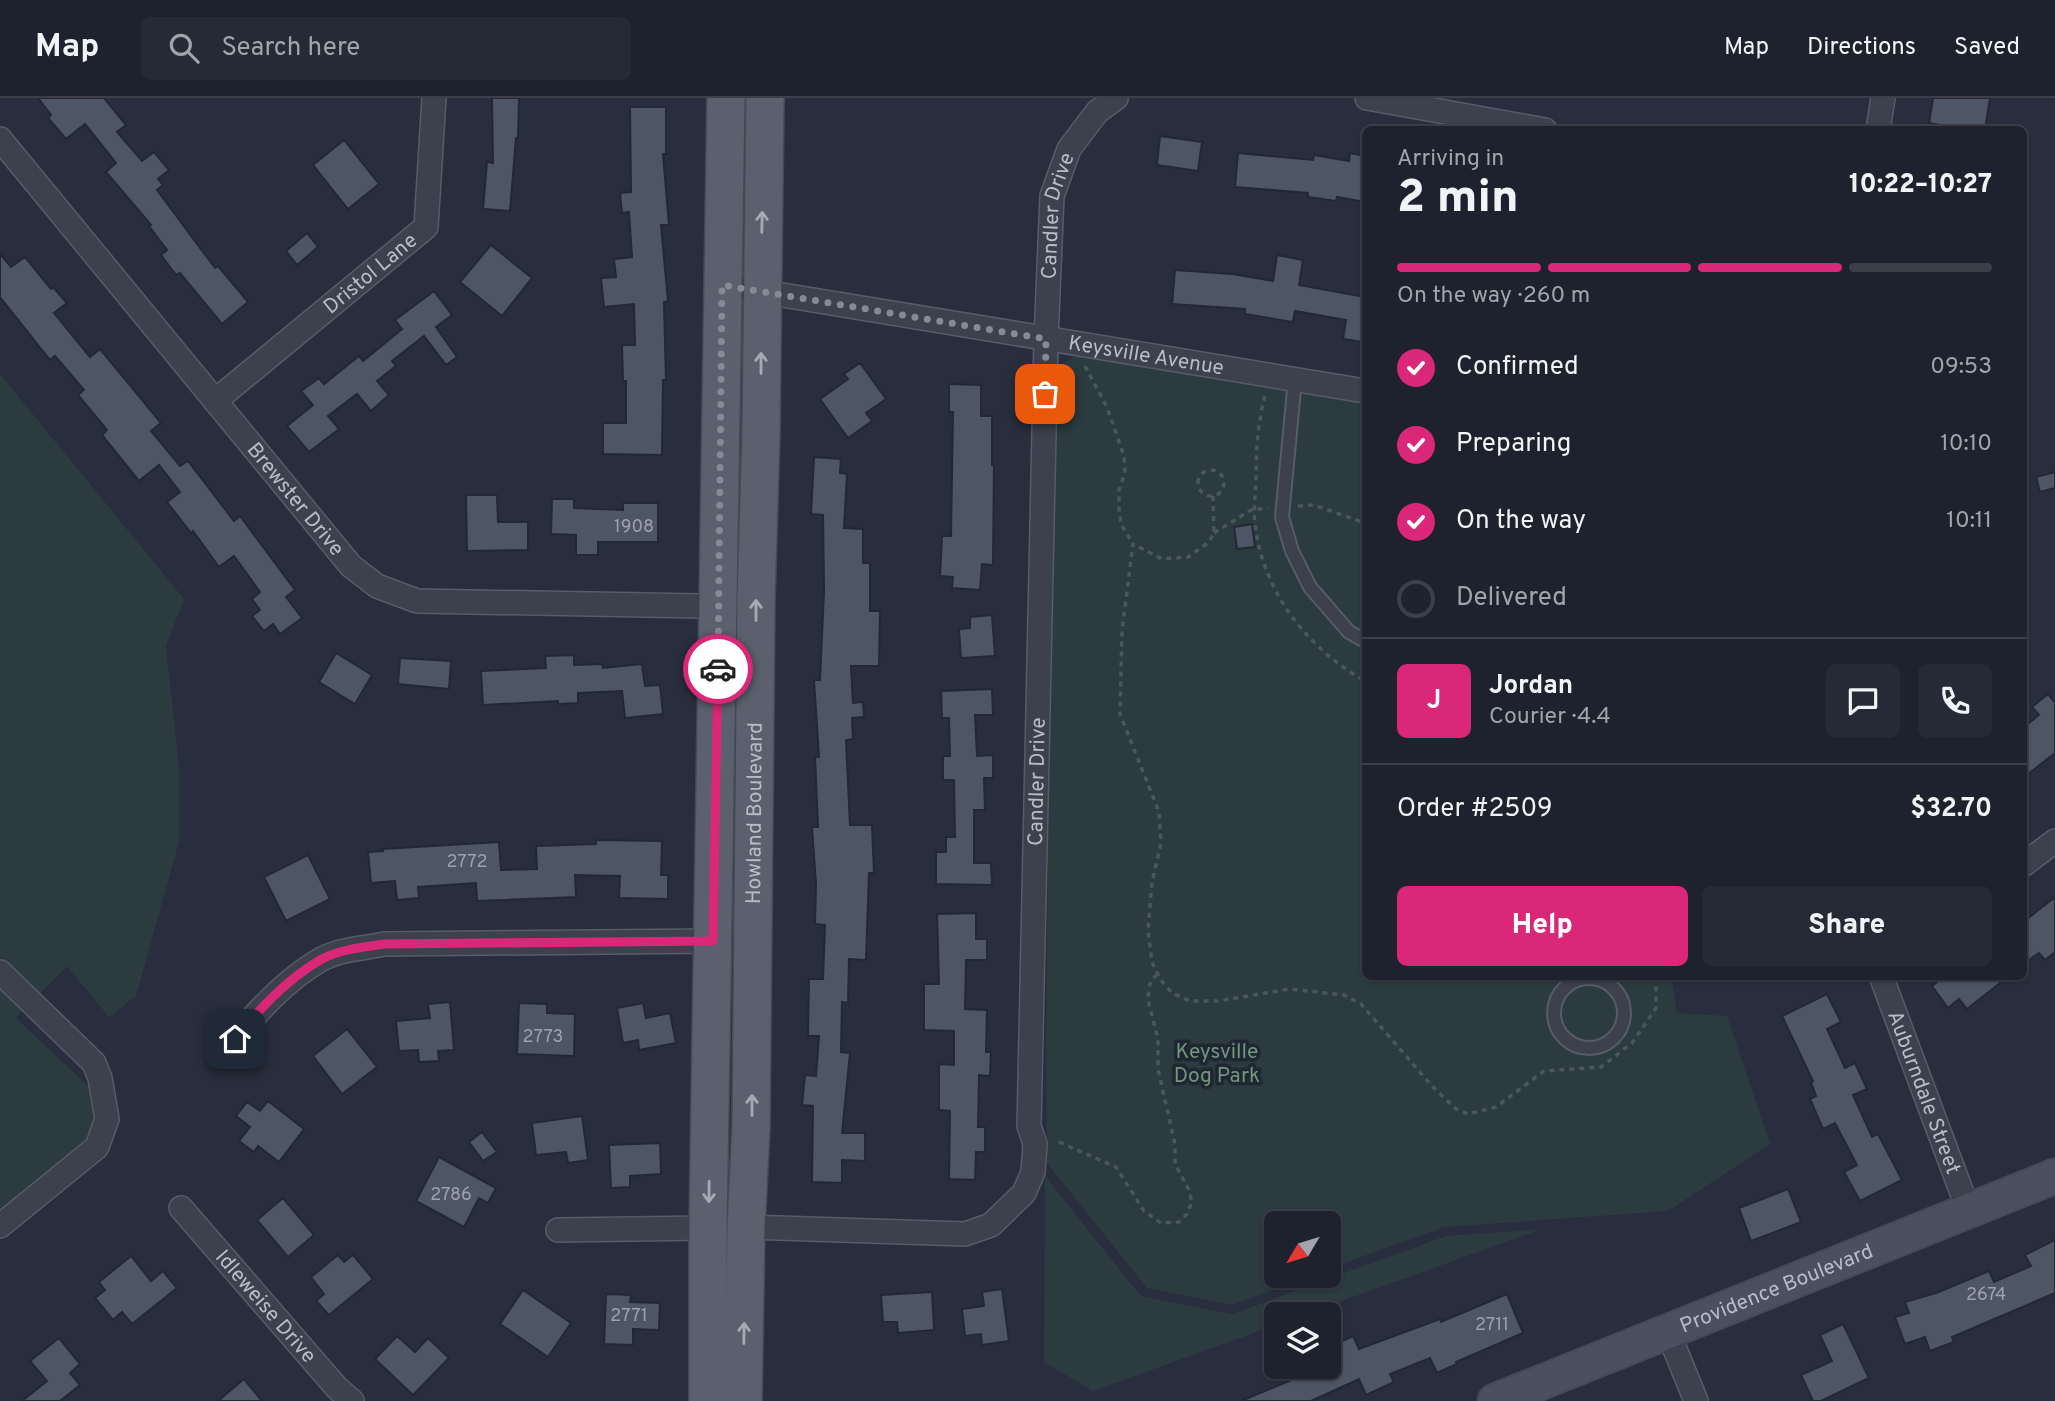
<!DOCTYPE html>
<html lang="en">
<head>
<meta charset="utf-8">
<style>
  :root { --surface:#1e222e; --page:#262a36; --text:#f1f3f6; --muted:#a1a4aa; --line:#3c3f4a; --accent:#db2777 }
  body { margin:0; font-family:Overpass,sans-serif; background:var(--page); color:var(--text); height:100vh; display:flex; flex-direction:column; font-size:26px; white-space:nowrap }
  * { box-sizing:border-box; margin:0 }
  p { font-size:23px; color:var(--muted) }
  .icon { flex:none; width:38px; height:38px; fill:none; stroke:currentColor; stroke-width:2; stroke-linecap:round; stroke-linejoin:round }
  .map { position:relative; flex:1; overflow:hidden }
  .sheet { position:absolute; left:1362px; top:28px; width:665px; height:854px; display:flex; flex-direction:column; background:var(--surface); border-radius:10px; box-shadow:0 2px 5px #0004,0 0 0 2px var(--line) }
  .sheet>* { flex:none }
  .needle { width:46px; rotate:232deg }
  .controls { position:absolute; left:1264px; top:1113px; display:grid; gap:14px }
  .controls a { display:grid; place-items:center; width:77px; height:77px; border-radius:10px; background:var(--surface); box-shadow:0 2px 5px #0004,0 0 0 2px var(--line); font-size:35px }
  .pin { position:absolute; display:grid; place-items:center; width:60px; height:60px; color:#fff; margin:-30px; border-radius:14px; box-shadow:0 4px 10px #0006 }
  .courier { position:absolute; display:grid; place-items:center; width:70px; height:70px; margin:-35px; border:5px solid #db2777; border-radius:50%; background:#fff; color:#222; box-shadow:0 2px 9px #0007 }
  .head em { font-style:normal; font-weight:800 }
  .head div { display:flex; flex-direction:column-reverse }
  .head { display:flex; align-items:center; justify-content:space-between; height:119px; padding:0 35px }
  h1 { font-size:46px; font-weight:800; line-height:52px }
  .bar { display:grid; grid-template-columns:repeat(4,1fr); gap:10px 7px; align-content:center; height:84px; padding:0 35px }
  .bar i { height:9px; border-radius:5px; background:var(--line) }
  .bar .selected { background:var(--accent) }
  .bar p { grid-column:span 4 }
  .line { display:flex; align-items:center; gap:18px; padding:0 35px; border-top:2px solid var(--line) }
  .line div { flex:1 }
  .round { display:grid; place-items:center; flex:none; width:74px; height:74px; border-radius:10px; background:var(--page) }
  ol { padding:0 35px; list-style:none }
  li { display:flex; align-items:center; gap:21px; height:77px }
  li p { margin-inline-start:auto }
  li .icon { padding:7px; border-radius:50%; background:var(--accent); color:#fff; stroke-width:4 }
  li:last-child { color:var(--muted) }
  li i { width:38px; height:38px; border:4px solid var(--line); border-radius:50% }
  .primary-button { display:flex; gap:14px; margin-top:auto; padding:14px 35px }
  .primary-button a { flex:1; height:80px; border-radius:10px; background:var(--accent); color:#fff; font-size:28px; font-weight:800; line-height:80px; text-align:center }
  .primary-button a+a { background:var(--page); color:var(--text) }
  header { display:flex; align-items:center; gap:42px; box-sizing:border-box; height:98px; padding:0 35px; background:var(--surface); border-bottom:2px solid var(--line) }
  header strong { font-size:33px }
  nav { display:flex; gap:38px; margin-inline-start:auto; font-size:24px }
  .search { width:490px; height:63px; background:var(--page); display:flex; align-items:center; gap:18px; box-sizing:border-box; padding:0 24px; border-radius:10px; color:var(--muted); font-size:26px }
  .map>svg:first-child { display:block }
</style>
</head>
<body>
<header>
<strong>Map</strong>
<div class="search"><svg class="icon" aria-label="search" viewBox="0 0 24 24"><circle cx="10" cy="10" r="6"/><path d="M15 15l6 6"/></svg>Search here</div>
<nav><a>Map</a><a>Directions</a><a>Saved</a></nav>
</header>
<div class="map">
<svg width="2055" height="1303" viewBox="0 0 2055 1303">
  <rect width="100%" height="100%" fill="#282e3d"/>
  <path fill="#2b3b3f" d="M1080,256L1365,302V878L1671,879L1677,915L1727,918L1770,1046L1668,1113L1444,1129L1328,1171V1125H1276V1178H1311L1232,1207L1147,1190L1047,1065L1046,940L1053,344L1056,274L1063,265Z
    M0,276L184,501L166,548L179,668V744L136,898L109,919L67,868L40,895L0,858Z
    M0,891L23,912L16,920L90,990L95,1021L88,1044L0,1115Z
    M1045,1078L1139,1196L1144,1199L1232,1216L1446,1138L1542,1131L1306,1216H1276V1227L1093,1293L1044,1264Z"/>
  <path fill="#4e5565" stroke="#222834" stroke-width="2" d="M38,0H104L126,27L117,34L142,63L154,54L169,72L158,81L163,87L157,92L215,170L218,168L248,204L222,226L180,175L176,177L161,157L167,152L149,128L151,127L106,74L116,65L85,26L66,41L48,20L51,17Z
    M492,0H519L518,40H516L510,113L483,111L487,64L493,65Z
    M1933,0H1990L1985,32H1966L1929,25Z
    M630,9H666V56H663L669,127H661L668,203L664,204L666,282H663L662,357L603,356V325H626V283H623L622,247H635L634,206L604,209L601,180L616,179L614,161L632,159L629,114L622,115L620,95L631,94Z
    M1160,38L1202,44L1198,73L1157,67Z
    M344,42L379,86L348,111L313,67Z
    M1238,55L1313,62L1314,57L1349,63L1350,55L1365,58V104L1337,99L1336,103L1308,99V95L1235,89Z
    M307,135L318,149L297,167L286,153Z
    M491,147L532,180L502,218L460,184Z
    M0,156L11,169L25,159L51,191L53,189L67,205L54,215L90,259L100,251L143,303L161,325L151,333L180,368L188,363L234,423L240,418L295,492L286,499L302,520L280,536L273,526L264,533L252,518L260,512L252,501L260,494L234,458L219,469L193,433L191,435L167,404L180,394L159,367L139,383L102,337L107,332L78,297L84,292L55,258L50,262L0,199Z
    M1277,157L1303,162L1299,187L1365,199L1363,244L1343,241L1346,222L1295,213L1293,224L1245,216V211L1172,206L1175,172L1232,176L1273,183Z
    M434,193L452,217L436,229L457,259L446,267L424,238L392,263L396,268L377,283L389,297L371,313L357,296L328,318L339,331L309,354L287,328L313,307L301,293L319,280L324,286L359,258L363,263L402,231L395,222Z
    M860,265L886,301L866,315L872,323L848,340L820,301L848,281L844,276Z
    M949,286L981,287V318H992V367H994L993,467L982,466L980,492L952,490L953,479L940,478L942,438H951L953,314H949Z
    M814,359L841,361L840,375L847,376L844,430L863,431V465H870V513H880L879,568H851L853,605L863,604L864,619L852,620L853,641L846,642L850,727H872L874,775H869L866,862L849,861L848,905L842,904L841,954L850,955L842,1035H865V1063L842,1062V1085L812,1084L813,1008L802,1007L805,977L816,978L819,938H808L809,881H823L825,827L815,826L816,786L812,729H818L815,659H819L814,582H820L824,493L823,417L811,416Z
    M2055,374V390L2040,394L2036,379Z
    M466,397H497L498,424H528V452L467,453Z
    M552,401H574V410L623,412V405H658V444H598V457H576V437L551,436Z
    M1252,426L1255,449L1237,451L1234,429Z
    M992,517L995,558L961,560L959,531L970,530V519Z
    M336,555L372,577L355,606L319,584Z
    M574,557V567L602,566L603,570L642,566L645,588L660,587L663,616L625,620L622,593L578,595V605L558,606V603L483,607L481,573L546,570L545,558Z
    M400,560L451,563L449,591L398,586Z
    M992,591L993,617H975L977,658L993,657V680H984L985,712H974V765H991L992,787L936,786V754H946V739H955L954,682H943V658H950L949,620H942L941,593Z
    M2048,596L2055,605V655L2023,680V630L2039,617L2032,609Z
    M596,742L662,743L661,777H668V801L619,800L620,778L575,777L576,799L477,803L476,785L418,789L419,800L397,802L395,783L371,785L368,754L383,753V751L499,744L501,772L537,771L536,748L596,746Z
    M308,757L330,801L286,823L264,779Z
    M2055,799V854L2045,862L2039,855L2023,866V824Z
    M976,815V841H987V862H966L965,911L987,912L986,954H991L990,978L979,977L978,1029H985V1054H976L975,1082L949,1081L950,1013L939,1012V966L954,967V933L924,932V886H939L937,816Z
    M1944,878H2009L1967,911L1959,901L1948,910L1932,888Z
    M1827,896L1841,924L1827,931L1845,970L1855,965L1867,991L1853,997L1872,1039L1878,1036L1902,1082L1860,1103L1844,1074L1857,1067L1835,1025L1823,1031L1810,1001L1816,998L1811,984L1813,983L1782,918Z
    M450,904L454,952L438,953L439,963L419,964L418,952L399,953L396,923L430,920L428,906Z
    M519,905L547,906V915L575,916L574,958L517,956Z
    M643,905L646,920L670,915L676,945L639,952L638,942L623,945L617,910Z
    M347,931L377,969L342,996L313,958Z
    M268,1003L304,1031L279,1064L258,1048L254,1054L239,1043L250,1029L236,1018L247,1004L260,1013Z
    M582,1018L588,1062L568,1065L566,1054L536,1057L532,1025Z
    M482,1034L497,1054L483,1063L469,1044Z
    M660,1045L661,1076L630,1078V1089L611,1090L609,1047Z
    M439,1059L496,1090L488,1105L479,1100L464,1129L416,1103Z
    M1788,1091L1801,1124L1751,1143L1739,1110Z
    M283,1100L314,1137L288,1159L257,1122Z
    M2055,1142V1195L1952,1239L1954,1244L1930,1253L1925,1239L1905,1246L1895,1219L1909,1215L1905,1204L1936,1195L1989,1173L1994,1184L2031,1168L2025,1157Z
    M338,1157L344,1164L353,1157L373,1181L329,1217L316,1203L324,1196L311,1179Z
    M131,1158L151,1183L163,1173L177,1190L132,1226L122,1214L113,1222L95,1200L105,1192L99,1184Z
    M1002,1191L1009,1243L982,1247L981,1236L965,1238L962,1211L984,1208L982,1194Z
    M523,1192L571,1225L548,1259L500,1226Z
    M932,1194L934,1232L898,1235L897,1224H883L881,1197Z
    M606,1196L631,1197L630,1204L660,1205L659,1232L633,1231V1247L604,1246Z
    M1507,1196L1523,1235L1456,1264L1457,1266L1437,1275L1430,1260L1390,1276L1394,1284L1366,1297L1359,1281L1311,1303H1241L1323,1269H1328V1264L1339,1259L1334,1247L1353,1238L1359,1251L1440,1221L1441,1224Z
    M1843,1226L1869,1280L1821,1303H1813L1801,1277L1832,1263L1820,1237Z
    M397,1238L415,1254L428,1240L449,1260L413,1297L375,1261Z
    M59,1240L80,1266L70,1275L80,1287L60,1303H22L47,1283L30,1263Z
    M244,1281L262,1303H218Z"/>
  <g fill="none" stroke-linecap="round" stroke-linejoin="round">
    <g stroke="#565c68" stroke-width="16">
      <path id="lane" d="M1295,281L1282,419L1292,453L1310,489L1349,534L1365,543
        M1554 915a35 35 0 1 1 70 0a35 35 0 1 1-70 0Z"/>
    </g>
    <g stroke="#565c68" stroke-width="26">
      <g id="street">
        <path d="M1367,0L1545,32"/>
        <path d="M1878,32L1883,0"/>
        <path id="s1" d="M0,41L351,468L377,488L417,503L701,508L719,510"/>
        <path id="s2" d="M722,187L1365,293"/>
        <path id="s3" d="M215,303L426,129L434,0"/>
        <path d="M2023,767L2055,743"/>
        <path d="M0,874L94,965L100,980L107,1021L97,1049L0,1128"/>
        <path id="s4" d="M1881,878L1968,1111"/>
        <path d="M235,941C259,911 288,880 322,861C341,851 365,850 385,846L713,843"/>
        <path id="s5" d="M181,1110L337,1290L352,1303"/>
        <path id="s6" d="M746,1129L965,1136L991,1127L1024,1095L1033,1074L1035,1046L1029,1028L1046,241L1052,98L1069,51L1097,14L1116,0"/>
        <path d="M558,1132L708,1130"/>
        <path d="M1668,1234L1696,1303"/>
      </g>
    </g>
    <g stroke="#454a56" stroke-width="37">
      <g id="secondary">
        <path id="s7" d="M1495,1303L2055,1078"/>
      </g>
    </g>
    <g stroke="#454a56" stroke-width="40">
      <g id="primary">
        <path d="M708,1303V1130L726,0"/>
        <path id="s8" d="M743,1303L746,1129L751,1029L756,501L761,334L765,0"/>
      </g>
    </g>
    <path stroke="#4a585d" stroke-width="3.5" stroke-dasharray="5 5" stroke-linecap="butt" d="M1085,268L1107,309L1124,358L1125,375L1119,392V411L1121,426L1133,446
      M1265,298C1258,323 1256,352 1256,378C1256,394 1253,410 1255,426C1263,494 1307,550 1365,583
      M1198 385a13 13 0 1 1 26 0a13 13 0 1 1-26 0Z
      M1213,398L1214,435L1209,444L1188,459L1162,461L1133,446L1122,533L1120,616L1159,714L1161,745L1152,784L1148,832L1152,864L1160,881L1172,895L1190,903H1218L1289,891L1344,897L1361,906L1432,988L1456,1011L1468,1016L1496,1009L1544,973L1601,969L1632,945L1656,910V878
      M1298,408L1314,407L1365,425
      M1214,435L1251,412L1268,410
      M1059,1044L1116,1069L1144,1113L1161,1125L1179,1124L1187,1116L1192,1104L1188,1090L1175,1066V1046L1158,971V941L1148,902L1149,889L1152,881L1157,877"/>
    <use href="#lane" stroke="#3c414d" stroke-width="12"/>
    <use href="#street" stroke="#3c414d" stroke-width="23"/>
    <use href="#secondary" stroke="#4a505f" stroke-width="33"/>
    <use href="#primary" stroke="#5a606d" stroke-width="37"/>
  </g>
  <defs><path id="oneway-shaft" d="M-6 0H5M1.5-3L5.5 0L1.5 3" fill="none" stroke-width="1.6" stroke-linecap="round" stroke-linejoin="round" transform="scale(1.75)"/></defs>
  <g stroke="#a5aab6">
    <use href="#oneway-shaft" transform="translate(762 124) rotate(-89)"/>
    <use href="#oneway-shaft" transform="translate(761 265) rotate(-90)"/>
    <use href="#oneway-shaft" transform="translate(756 512) rotate(-90)"/>
    <use href="#oneway-shaft" transform="translate(752 1007) rotate(-90)"/>
    <use href="#oneway-shaft" transform="translate(709 1094) rotate(91)"/>
    <use href="#oneway-shaft" transform="translate(744 1235) rotate(-89)"/>
  </g>
  <g fill="none" stroke-linecap="round" stroke-linejoin="round">
    <path stroke="#868a97" stroke-width="7" stroke-dasharray="0 12.6" d="M718,571L722,187L1046,241L1045,296"/>
    <path stroke="#db2777" stroke-width="9" d="M235,941C259,911 288,880 322,861C341,851 365,849 385,846L713,843L718,571"/>
  </g>
  <g text-anchor="middle" stroke-width="7" stroke-linejoin="round" paint-order="stroke">
    <g font-size="18" fill="#9ea2af">
      <text x="634" y="434">1908</text>
      <text x="467" y="769">2772</text>
      <text x="543" y="944">2773</text>
      <text x="451" y="1102">2786</text>
      <text x="1986" y="1202">2674</text>
      <text x="629" y="1223">2771</text>
      <text x="1492" y="1232">2711</text>
    </g>
    <g font-size="21" fill="#b8bcc8" stroke="#202632">
      <text dy="7" stroke="none"><textPath href="#s6" startOffset="1274">Candler Drive</textPath></text>
      <text dy="7" stroke="none"><textPath href="#s3" startOffset="201">Dristol Lane</textPath></text>
      <text dy="7" stroke="none"><textPath href="#s2" startOffset="430">Keysville Avenue</textPath></text>
      <text dy="7" stroke="none"><textPath href="#s1" startOffset="466">Brewster Drive</textPath></text>
      <text dy="7" stroke="none"><textPath href="#s6" startOffset="707">Candler Drive</textPath></text>
      <text dy="7" stroke="none"><textPath href="#s8" startOffset="588">Howland Boulevard</textPath></text>
      <text dy="7" stroke="none"><textPath href="#s4" startOffset="124">Auburndale Street</textPath></text>
      <text dy="7" stroke="none"><textPath href="#s7" startOffset="303">Providence Boulevard</textPath></text>
      <text dy="7" stroke="none"><textPath href="#s5" startOffset="130">Idleweise Drive</textPath></text>
    </g>
    <g font-size="21" fill="#72967e" stroke="#202632">
      <text x="1217" y="960">Keysville<tspan x="1217" dy="24">Dog Park</tspan></text>
    </g>
  </g>
</svg>
<div class="controls">
<a><svg class="needle" viewBox="-14 -14 28 28"><path d="M0-13l5 13h-10z" fill="#e53935"/><path d="M0 13l5-13h-10z" fill="#a1a4aa"/></svg></a>
<a><svg class="icon" aria-label="layers" viewBox="0 0 24 24"><path d="M12 4l9 5-9 5-9-5zM3 14l9 5 9-5"/></svg></a>
</div>
<div class="pin" style="left:1045px;top:296px;background:#ea580c"><svg class="icon" aria-label="bag" viewBox="0 0 24 24"><path d="M5 8h14l-1 12H6zM9 8a3 3 0 0 1 6 0"/></svg></div>
<div class="pin" style="left:235px;top:941px;background:#1f2937"><svg class="icon" aria-label="home" viewBox="0 0 24 24"><path d="M3 11l9-7 9 7M6 9v11h12V9"/></svg></div>
<div class="courier" style="left:718px;top:571px"><svg class="icon" aria-label="car" viewBox="0 0 24 24"><path d="M5 17H2v-5l4-1 3-4h7l3 4 3 1v5h-3M9 17h6M6 11h13"/><circle cx="7" cy="17" r="2"/><circle cx="17" cy="17" r="2"/></svg></div>
<section class="sheet">
<div class="head"><div><h1>2 min</h1><p>Arriving in</p></div><em>10:22–10:27</em></div>
<div class="bar"><i class="selected"></i><i class="selected"></i><i class="selected"></i><i></i><p>On the way · 260 m</p></div>
<ol>
<li><svg class="icon" aria-label="check" viewBox="0 0 24 24"><path d="M5 12l5 5 9-10"/></svg>Confirmed<p>09:53</p></li>
<li><svg class="icon" aria-label="check" viewBox="0 0 24 24"><path d="M5 12l5 5 9-10"/></svg>Preparing<p>10:10</p></li>
<li><svg class="icon" aria-label="check" viewBox="0 0 24 24"><path d="M5 12l5 5 9-10"/></svg>On the way<p>10:11</p></li>
<li><i></i>Delivered</li>
</ol>
<div class="line" style="height:126px"><b class="round" style="background:var(--accent);color:#fff">J</b><div><b>Jordan</b><p>Courier · 4.4</p></div><a class="round"><svg class="icon" aria-label="chat" viewBox="0 0 24 24"><path d="M4 5h16v11H9l-5 4z"/></svg></a><a class="round"><svg class="icon" aria-label="phone" viewBox="0 0 24 24"><path d="M5 4h4l2 5-3 2q2 4 5 5l2-3 5 2v4C11 20 4 13 5 4z"/></svg></a></div>
<div class="line" style="height:91px"><div>Order #2509</div><b>$32.70</b></div>
<div class="primary-button"><a>Help</a><a>Share</a></div>
</section>
</div>
</body>
</html>
